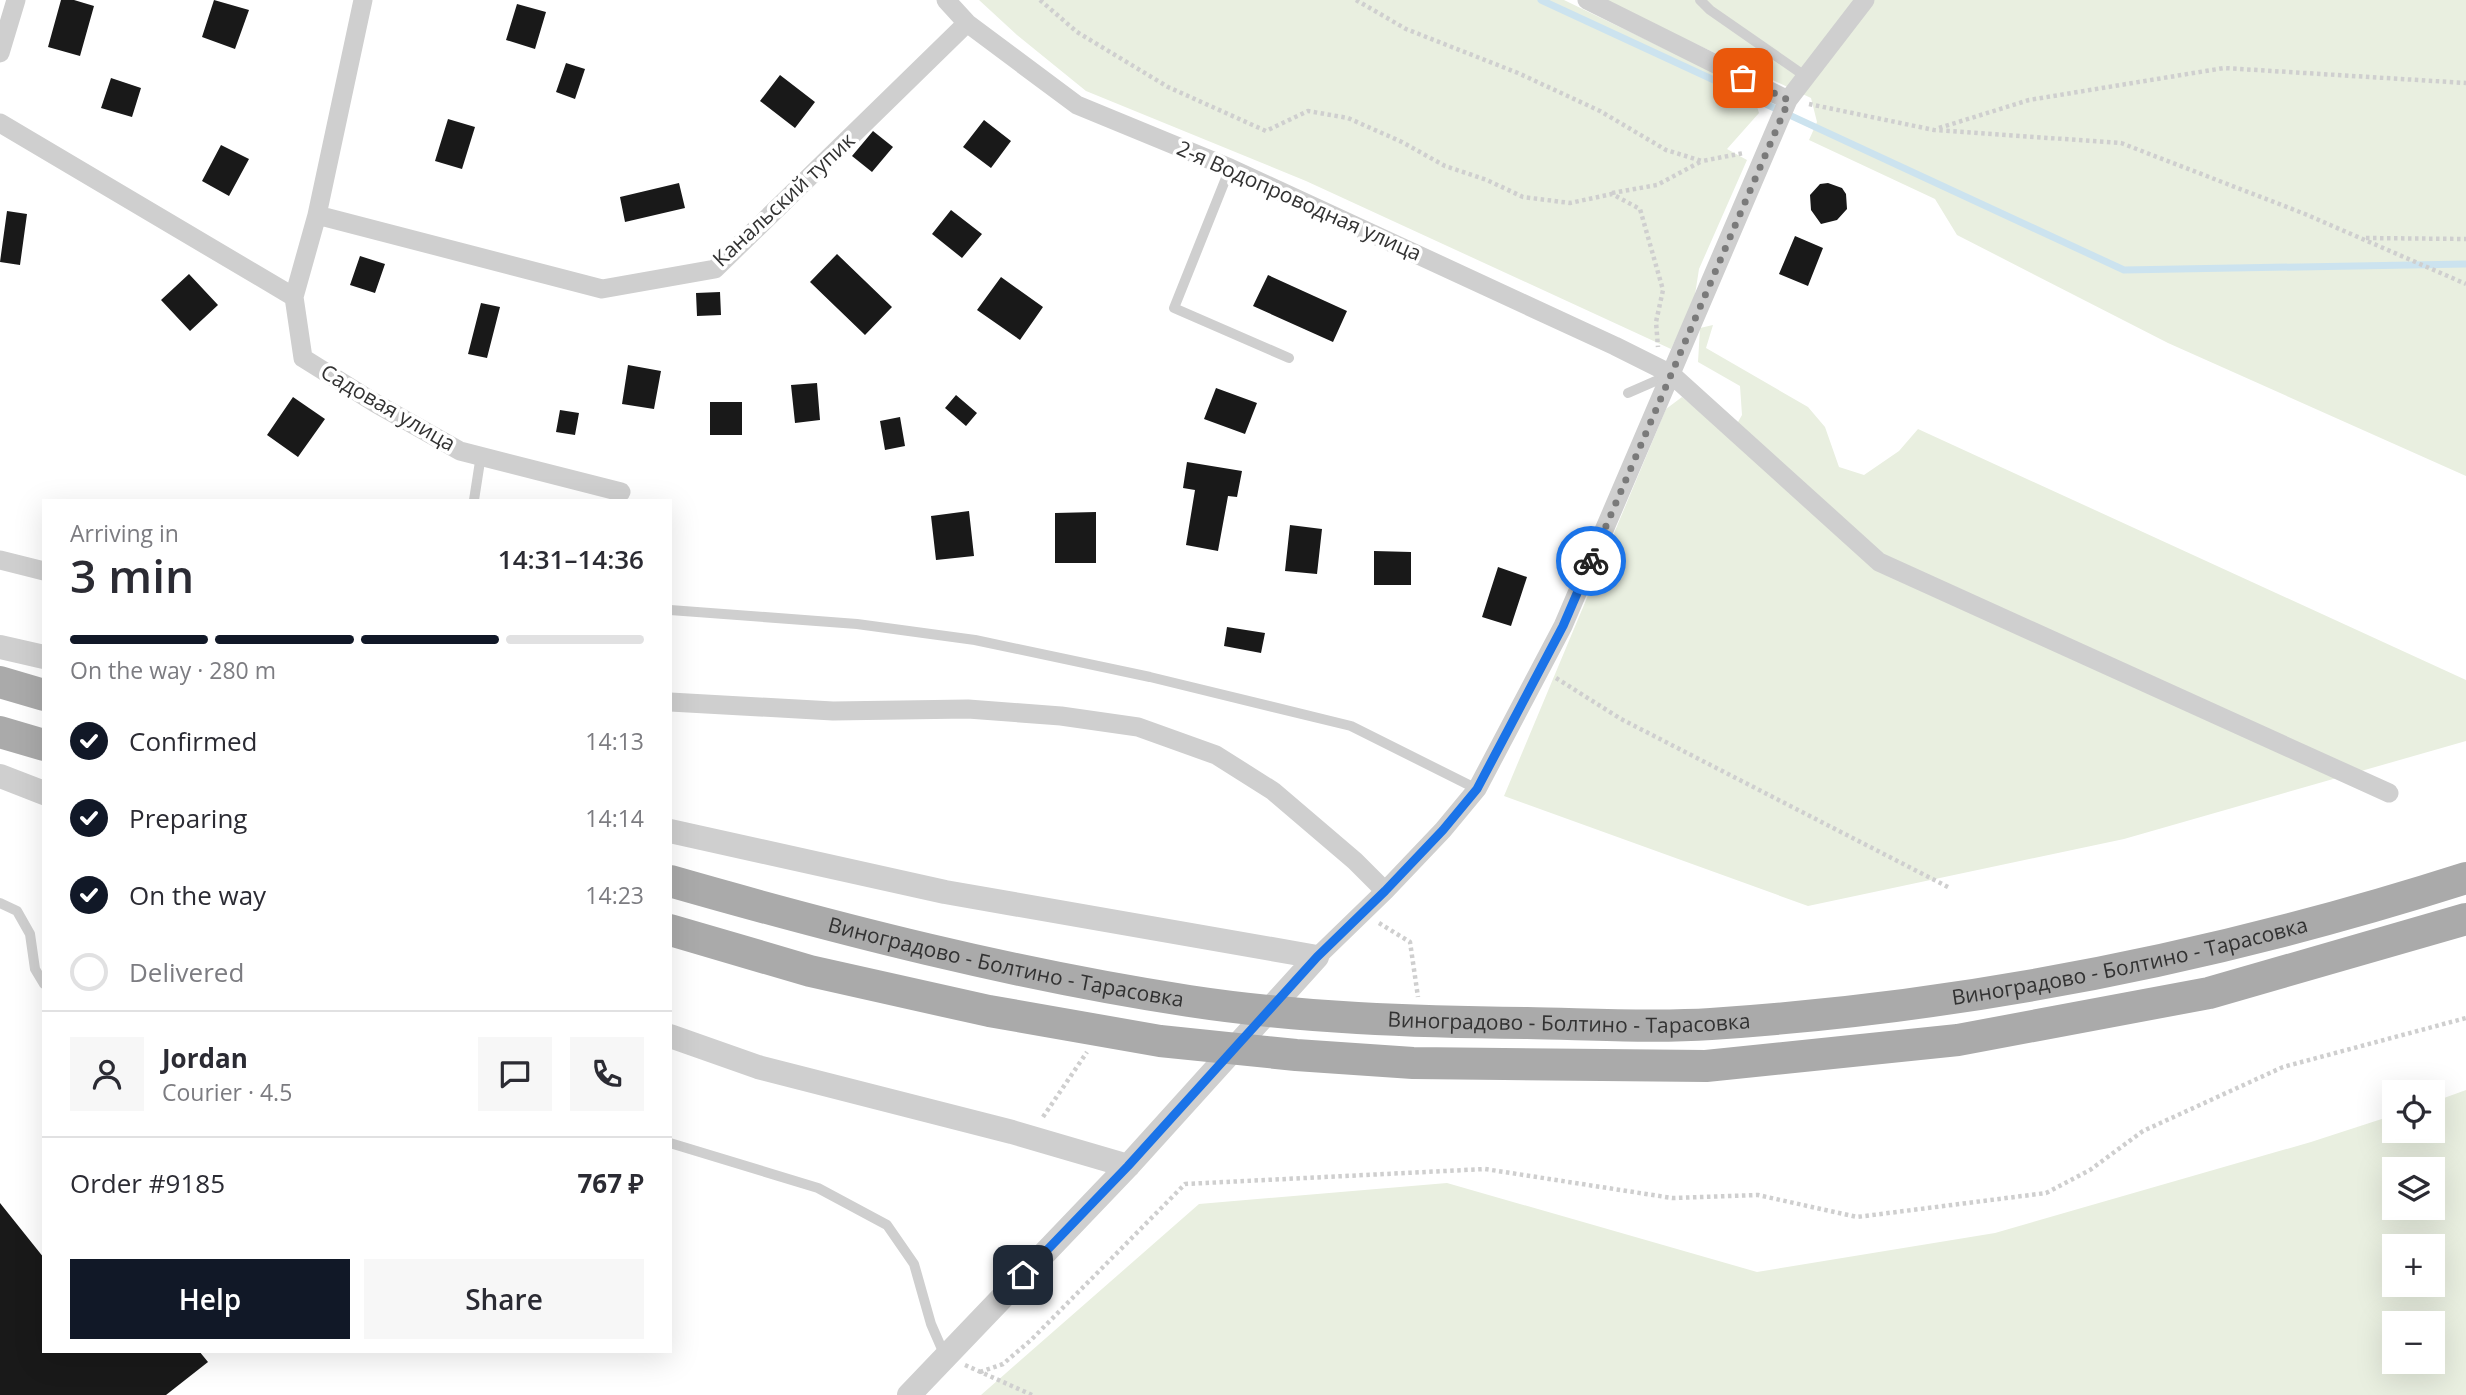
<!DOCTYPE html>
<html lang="en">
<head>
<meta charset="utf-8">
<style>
  :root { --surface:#fff; --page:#f7f7f7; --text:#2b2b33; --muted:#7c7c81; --line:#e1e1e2; --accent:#111827 }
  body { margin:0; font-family:"Open Sans",sans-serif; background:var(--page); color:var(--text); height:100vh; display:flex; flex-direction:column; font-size:26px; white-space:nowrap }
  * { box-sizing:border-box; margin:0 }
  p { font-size:23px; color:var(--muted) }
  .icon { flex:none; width:38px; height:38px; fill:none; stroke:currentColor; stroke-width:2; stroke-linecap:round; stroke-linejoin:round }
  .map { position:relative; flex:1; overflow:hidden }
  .details { position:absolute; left:42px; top:499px; width:630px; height:854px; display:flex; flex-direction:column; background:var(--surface); border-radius:0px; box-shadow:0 7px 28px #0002 }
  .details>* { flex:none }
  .fabs { position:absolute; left:2382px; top:1080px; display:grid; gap:14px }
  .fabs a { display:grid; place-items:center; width:63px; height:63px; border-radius:0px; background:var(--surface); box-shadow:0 7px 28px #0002; font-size:35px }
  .pin { position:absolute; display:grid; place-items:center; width:60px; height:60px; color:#fff; margin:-30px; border-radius:14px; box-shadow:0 4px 10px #0006 }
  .courier { position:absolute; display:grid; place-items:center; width:70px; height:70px; margin:-35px; border:5px solid #1a73e8; border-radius:50%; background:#fff; color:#222; box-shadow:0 2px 9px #0007 }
  .headline em { font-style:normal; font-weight:600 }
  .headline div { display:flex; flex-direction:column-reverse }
  .headline { display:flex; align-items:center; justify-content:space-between; height:119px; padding:0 28px }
  h1 { font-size:46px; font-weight:600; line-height:52px }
  .bar { display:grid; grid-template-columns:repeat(4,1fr); gap:10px 7px; align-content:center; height:84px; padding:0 28px }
  .bar i { height:9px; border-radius:5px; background:var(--line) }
  .bar .selected { background:var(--accent) }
  .bar p { grid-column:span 4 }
  .line { display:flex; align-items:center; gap:18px; padding:0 28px; border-top:2px solid var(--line) }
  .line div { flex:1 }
  .round { display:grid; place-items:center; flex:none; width:74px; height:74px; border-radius:0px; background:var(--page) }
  ol { padding:0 28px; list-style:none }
  li { display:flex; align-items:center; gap:21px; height:77px }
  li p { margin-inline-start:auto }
  li .icon { padding:7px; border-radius:50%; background:var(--accent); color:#fff; stroke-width:4 }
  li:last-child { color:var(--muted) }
  li i { width:38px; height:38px; border:4px solid var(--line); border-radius:50% }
  .action { display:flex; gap:14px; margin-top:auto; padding:14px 28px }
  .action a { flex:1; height:80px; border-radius:0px; background:var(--accent); color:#fff; font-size:28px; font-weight:600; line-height:80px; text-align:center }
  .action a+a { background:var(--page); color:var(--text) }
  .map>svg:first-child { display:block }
</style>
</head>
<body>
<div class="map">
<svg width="2466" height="1395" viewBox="0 0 2466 1395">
  <rect width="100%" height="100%" fill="#fff"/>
  <path fill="#e9efe0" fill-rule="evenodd" d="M979,0H1564L1752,91L1759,113L1727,149L1747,160L1699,269L1694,301L1671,349L1306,181L1086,91L1017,35Z
    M1602,0H2466V476L2168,343L1957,235L1935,199L1809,140L1817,122L1811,98Z
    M1713,325L1706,348L1808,407L1825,427L1839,467L1864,475L1899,451L1918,429L2466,680V741L2124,839L1808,906L1504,796L1666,409L1682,397L1730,436L1742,415L1740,386L1698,362L1700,328Z
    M2466,1090V1395H981L1199,1204L1447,1183L1757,1272L1995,1233L2311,1142L2394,1115V1130H2432L2433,1102ZM2394,1169H2432V1208H2394ZM2432,1246V1284H2394V1246ZM2432,1323V1362H2394V1323Z"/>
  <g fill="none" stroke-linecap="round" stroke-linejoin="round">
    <path stroke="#cce3ef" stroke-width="7" d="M1541,0L2124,270L2466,264"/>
  </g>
  <path fill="#191919" d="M61,0H74L94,6L80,56L48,47Z
    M214,0L249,10L235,49L202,37Z
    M517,4L546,12L535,49L506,40Z
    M566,63L585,69L575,99L556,92Z
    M780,75L815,102L795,128L760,101Z
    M111,78L141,88L132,117L101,108Z
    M448,119L475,127L462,169L435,161Z
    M984,120L1011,141L991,168L963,147Z
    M873,131L893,147L872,172L852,156Z
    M221,145L249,159L229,196L202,181Z
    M679,183L685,208L625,222L620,197Z
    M1828,183L1842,188L1846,194L1847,209L1837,220L1821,224L1811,210L1810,195L1820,184Z
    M951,210L982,234L962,258L932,234Z
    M7,211L27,214L20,265L0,262Z
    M1795,236L1823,248L1808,286L1779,274Z
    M837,254L892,307L865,335L810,282Z
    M360,256L385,264L375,293L350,285Z
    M189,274L218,305L190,331L161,300Z
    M1268,275L1347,311L1333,342L1253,306Z
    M1001,277L1043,307L1020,340L977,310Z
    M720,292L721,315L697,316L696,293Z
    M481,303L500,307L487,358L468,354Z
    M628,365L661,371L654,409L622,404Z
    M817,383L820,420L795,423L791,385Z
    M1216,388L1257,403L1245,434L1204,419Z
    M956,395L977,413L966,426L945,408Z
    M293,397L325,419L298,457L267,435Z
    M710,402H742V435H710Z
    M560,410L579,413L575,435L556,432Z
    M900,417L905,446L885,450L880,421Z
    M1187,462L1242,471L1237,497L1228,496L1218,551L1186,545L1195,490L1183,488Z
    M969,511L974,556L936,560L931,516Z
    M1096,512V563H1055V513Z
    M1290,525L1322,529L1317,574L1285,571Z
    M1374,551L1411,552V585H1374Z
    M1498,567L1527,577L1511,626L1482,617Z
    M1227,627L1265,633L1261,653L1224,646Z
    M0,1203L44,1258V1351H199L208,1362L166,1395H0Z"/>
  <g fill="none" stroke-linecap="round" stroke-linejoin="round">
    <path stroke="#cfcfcf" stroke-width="4.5" stroke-dasharray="3.5 3.5" stroke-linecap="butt" d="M1040,0L1077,32L1168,87L1266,131L1308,111L1348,118L1402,142L1445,166L1487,180L1523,197L1570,203L1612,194L1640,209L1663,290L1656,322L1658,347
      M1356,0L1406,29L1518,73L1600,111L1666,150L1702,161L1744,153
      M1809,104L1934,130L2121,143L2305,214L2466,284
      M1939,128L2029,100L2224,68L2466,83
      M1612,193L1657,185L1702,161
      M2366,238L2466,239
      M1556,678L1621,719L1948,887
      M1379,923L1410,942L1418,997
      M1043,1117L1087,1052
      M965,1365L1032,1395
      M980,1372L1003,1364L1031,1340L1185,1184L1485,1169L1672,1198L1758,1195L1857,1217L2046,1193L2090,1170L2143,1131L2283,1067L2466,1018"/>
    <path stroke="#cfcfcf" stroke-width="10" d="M1700,0L1710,10L1805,76
      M1230,168L1174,308L1289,358
      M1628,393L1667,376
      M474,500L481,455
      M670,610L857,624L975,640L1150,677L1351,726L1477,789
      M0,903L17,911L30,934L35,969L44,984
      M670,1143L818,1188L887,1225L914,1264L931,1324L945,1356"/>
    <path stroke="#cfcfcf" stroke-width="19" d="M946,0L967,23L1077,105L1230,168L1615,346L1671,374L1879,562L2389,793
      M1587,0L1788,100
      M0,53L16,0
      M0,123L294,297L303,358L375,403L460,451L621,492
      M317,215L602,289L715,269L967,23
      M294,297L317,215L363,0
      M0,560L44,571
      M670,702L833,711L968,709L1061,716L1138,727L1216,755L1273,791L1355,861L1385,891
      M1317,957L1385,891L1443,830L1477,789L1563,626L1788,100L1865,0"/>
    <path stroke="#cfcfcf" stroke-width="24" d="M0,647L44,657
      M0,776L44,793
      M670,831L945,892L1317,957
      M670,1036L758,1067L1012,1132L1128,1166
      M909,1395L1128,1166L1317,957"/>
    <g stroke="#aaa" stroke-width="32">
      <path d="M0,682L44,695"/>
      <path d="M0,732L44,745"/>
      <path id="s1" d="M670,881C841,930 1013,974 1189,1001C1301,1018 1414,1022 1527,1023C1587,1024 1652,1028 1711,1024C1967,1007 2222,956 2466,878"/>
      <path d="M670,930L810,971L989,1011L1160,1041L1296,1055L1413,1063L1706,1066L1958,1040L2209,993L2466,919"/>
    </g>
  </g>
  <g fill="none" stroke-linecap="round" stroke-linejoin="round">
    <path stroke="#7a7a7a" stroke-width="7" stroke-dasharray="0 12.6" d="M1591,561L1786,107L1788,100L1743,78"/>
    <path stroke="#1a73e8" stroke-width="9" d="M1023,1275L1128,1166L1317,957L1385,891L1443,830L1477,789L1563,626L1591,561"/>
  </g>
  <g text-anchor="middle" stroke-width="7" stroke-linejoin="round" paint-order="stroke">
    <g font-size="21" fill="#323232" stroke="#fff">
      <text transform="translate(784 200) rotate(-43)" y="7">Канальский тупик</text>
      <text transform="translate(1299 201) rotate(24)" y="7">2-я Водопроводная улица</text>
      <text transform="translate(388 408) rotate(30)" y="7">Садовая улица</text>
      <text dy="7" stroke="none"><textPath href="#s1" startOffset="1480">Виноградово - Болтино - Тарасовка</textPath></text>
      <text dy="7" stroke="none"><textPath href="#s1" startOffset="346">Виноградово - Болтино - Тарасовка</textPath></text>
      <text dy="7" stroke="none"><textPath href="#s1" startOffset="914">Виноградово - Болтино - Тарасовка</textPath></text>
    </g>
  </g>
</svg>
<div class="fabs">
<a><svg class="icon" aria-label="locate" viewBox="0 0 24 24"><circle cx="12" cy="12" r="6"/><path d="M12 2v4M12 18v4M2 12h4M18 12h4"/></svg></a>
<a><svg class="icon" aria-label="layers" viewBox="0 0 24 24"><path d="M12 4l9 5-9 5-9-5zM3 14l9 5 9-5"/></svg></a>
<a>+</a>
<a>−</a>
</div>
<div class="pin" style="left:1743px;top:78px;background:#ea580c"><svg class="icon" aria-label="bag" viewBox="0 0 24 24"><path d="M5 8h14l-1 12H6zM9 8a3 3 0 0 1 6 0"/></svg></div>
<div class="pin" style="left:1023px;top:1275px;background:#1f2937"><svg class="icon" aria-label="home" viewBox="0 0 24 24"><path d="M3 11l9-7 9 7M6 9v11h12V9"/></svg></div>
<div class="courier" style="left:1591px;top:561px"><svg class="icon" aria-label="bike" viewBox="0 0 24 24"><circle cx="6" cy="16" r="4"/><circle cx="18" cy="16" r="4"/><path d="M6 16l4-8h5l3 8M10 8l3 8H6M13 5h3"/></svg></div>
<section class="details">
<div class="headline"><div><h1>3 min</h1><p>Arriving in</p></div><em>14:31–14:36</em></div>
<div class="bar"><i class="selected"></i><i class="selected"></i><i class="selected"></i><i></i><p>On the way · 280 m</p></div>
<ol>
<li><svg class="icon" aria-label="check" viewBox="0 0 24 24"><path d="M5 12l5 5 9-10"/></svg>Confirmed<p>14:13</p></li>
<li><svg class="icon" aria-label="check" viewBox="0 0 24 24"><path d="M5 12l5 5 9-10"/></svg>Preparing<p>14:14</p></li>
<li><svg class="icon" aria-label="check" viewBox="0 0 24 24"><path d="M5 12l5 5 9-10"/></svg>On the way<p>14:23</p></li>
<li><i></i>Delivered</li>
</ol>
<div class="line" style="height:126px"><a class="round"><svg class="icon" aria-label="person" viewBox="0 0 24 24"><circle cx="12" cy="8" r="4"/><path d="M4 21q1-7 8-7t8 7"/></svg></a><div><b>Jordan</b><p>Courier · 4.5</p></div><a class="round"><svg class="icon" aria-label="chat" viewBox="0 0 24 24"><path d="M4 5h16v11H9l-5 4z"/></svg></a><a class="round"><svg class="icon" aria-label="phone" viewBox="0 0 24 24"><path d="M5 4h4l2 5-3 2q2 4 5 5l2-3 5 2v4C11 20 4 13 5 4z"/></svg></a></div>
<div class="line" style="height:91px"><div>Order #9185</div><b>767 ₽</b></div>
<div class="action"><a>Help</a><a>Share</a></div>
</section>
</div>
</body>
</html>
